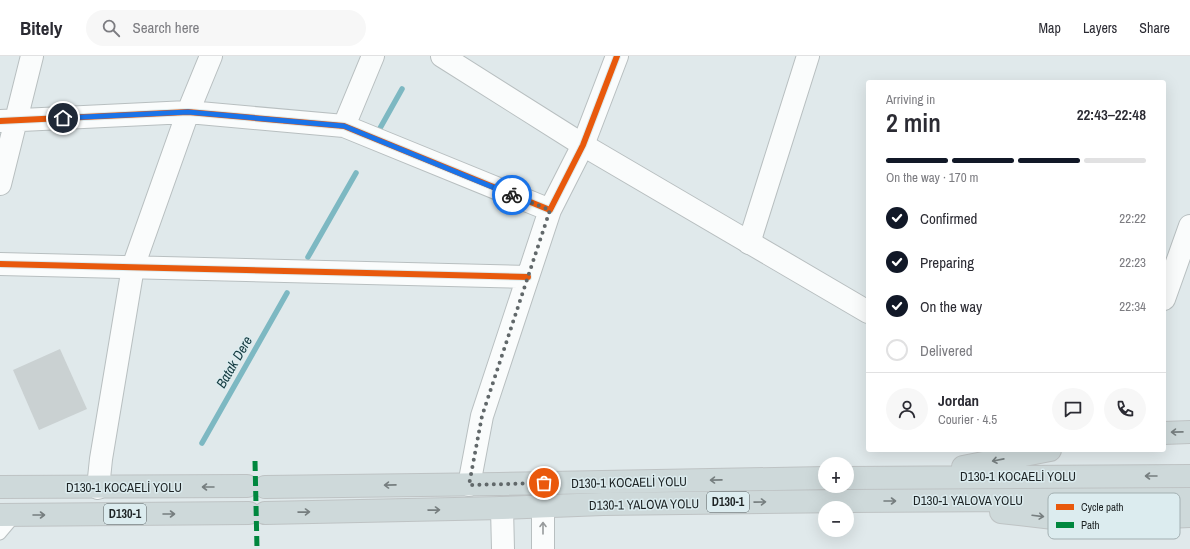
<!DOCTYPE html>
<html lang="en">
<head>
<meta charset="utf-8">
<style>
  :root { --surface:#fff; --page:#f7f7f7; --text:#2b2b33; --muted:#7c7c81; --line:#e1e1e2; --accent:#111827 }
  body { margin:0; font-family:"Archivo Narrow",sans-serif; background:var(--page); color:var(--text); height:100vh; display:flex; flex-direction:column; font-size:15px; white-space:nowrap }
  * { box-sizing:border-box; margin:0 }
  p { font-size:13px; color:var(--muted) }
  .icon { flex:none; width:22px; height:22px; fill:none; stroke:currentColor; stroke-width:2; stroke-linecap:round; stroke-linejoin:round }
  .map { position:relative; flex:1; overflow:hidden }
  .sheet { position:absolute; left:866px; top:24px; width:300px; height:372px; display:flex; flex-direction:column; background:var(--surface); border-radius:4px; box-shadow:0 4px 16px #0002 }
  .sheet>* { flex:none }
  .fabs { position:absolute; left:818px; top:401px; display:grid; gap:8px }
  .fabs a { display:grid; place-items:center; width:36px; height:36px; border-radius:50%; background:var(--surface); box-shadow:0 4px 16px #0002; font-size:20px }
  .pin { position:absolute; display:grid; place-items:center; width:34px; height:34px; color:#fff; margin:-17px; border:2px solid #fff; border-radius:50%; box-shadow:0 1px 4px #0007 }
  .courier { position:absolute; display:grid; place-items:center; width:40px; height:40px; margin:-20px; border:3px solid #1a73e8; border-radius:50%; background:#fff; color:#222; box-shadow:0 1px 5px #0007 }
  .headline em { font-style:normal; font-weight:600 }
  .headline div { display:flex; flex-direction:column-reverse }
  .headline { display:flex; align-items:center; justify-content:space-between; height:68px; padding:0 20px }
  h1 { font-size:26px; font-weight:600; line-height:30px }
  .bar { display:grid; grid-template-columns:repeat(4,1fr); gap:6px 4px; align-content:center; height:48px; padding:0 20px }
  .bar i { height:5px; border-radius:3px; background:var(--line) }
  .bar .current { background:var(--accent) }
  .bar p { grid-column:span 4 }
  .line { display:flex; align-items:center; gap:10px; padding:0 20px; border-top:1px solid var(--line) }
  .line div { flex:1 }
  .round { display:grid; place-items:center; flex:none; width:42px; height:42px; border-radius:21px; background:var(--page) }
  ol { padding:0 20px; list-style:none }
  li { display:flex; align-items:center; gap:12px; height:44px }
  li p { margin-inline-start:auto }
  li .icon { padding:4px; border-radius:50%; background:var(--accent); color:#fff; stroke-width:4 }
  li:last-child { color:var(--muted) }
  li i { width:22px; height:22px; border:2px solid var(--line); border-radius:50% }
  header { display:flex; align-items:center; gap:24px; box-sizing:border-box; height:56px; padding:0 20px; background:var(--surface); border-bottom:1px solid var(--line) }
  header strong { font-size:19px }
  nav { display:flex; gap:22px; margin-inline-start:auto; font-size:14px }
  .search { width:280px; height:36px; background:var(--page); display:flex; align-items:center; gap:10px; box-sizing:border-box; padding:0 14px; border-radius:22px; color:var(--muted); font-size:15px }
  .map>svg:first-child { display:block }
</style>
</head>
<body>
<header>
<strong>Bitely</strong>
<div class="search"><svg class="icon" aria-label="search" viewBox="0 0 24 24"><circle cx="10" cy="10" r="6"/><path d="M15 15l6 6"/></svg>Search here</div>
<nav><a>Map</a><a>Layers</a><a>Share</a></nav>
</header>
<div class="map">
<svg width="1190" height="493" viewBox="0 0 1190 493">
  <rect width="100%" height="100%" fill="#e0e9eb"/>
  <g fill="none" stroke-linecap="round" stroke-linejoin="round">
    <path stroke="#7db8c2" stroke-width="5.5" d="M379,74L402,33
      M308,201L356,117
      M202,387L287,237"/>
  </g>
  <path fill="#cad1d2" d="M60,293L87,353L39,374L13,314Z"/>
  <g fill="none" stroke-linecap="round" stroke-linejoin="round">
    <g stroke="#b8bfc0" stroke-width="13">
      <path id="service" d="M0,478L16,459"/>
    </g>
    <g stroke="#b8bfc0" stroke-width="24">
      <path id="minor" d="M0,65L188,56L344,70L550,154L583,89L617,0
        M344,70L373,0
        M0,128L32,0
        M749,187L808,0
        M0,208L528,221
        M1164,243L1190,170
        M469,429L482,360L550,154
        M98,432L101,403L133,211L188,56L211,0
        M543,451V493
        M502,452L503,493"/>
    </g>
    <g stroke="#b8bfc0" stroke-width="24">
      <path id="tertiary" d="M442,0L583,89L868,256"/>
    </g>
    <g stroke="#bec3c4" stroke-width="24">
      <path id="trunk" d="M1164,377L1190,376
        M963,411L1050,394
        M847,422L1190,420
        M0,431L247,430
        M265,431L499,428L825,422
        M1001,456L1079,465L1190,460
        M265,457L502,452L603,448L849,445L1190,443
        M0,459L249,457"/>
    </g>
    <use href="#service" stroke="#fafcfc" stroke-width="11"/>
    <use href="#minor" stroke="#fafcfc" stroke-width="22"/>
    <use href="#tertiary" stroke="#fafcfc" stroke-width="22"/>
    <use href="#trunk" stroke="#ced9da" stroke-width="22"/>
    <path stroke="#00873e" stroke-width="5" stroke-dasharray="10 5" stroke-linecap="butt" d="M255,405L257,493"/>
    <g stroke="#dcecef" stroke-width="8">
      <path id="cycleway" d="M0,65L188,56L344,70L550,154L583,89L617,0
        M0,208L528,221"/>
    </g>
    <use href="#cycleway" stroke="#e8590c" stroke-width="6"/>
  </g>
  <defs><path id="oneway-shaft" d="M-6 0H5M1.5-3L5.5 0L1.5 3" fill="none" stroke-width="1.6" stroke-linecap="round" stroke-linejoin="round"/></defs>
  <g stroke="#767e7f">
    <use href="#oneway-shaft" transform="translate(1177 376) rotate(179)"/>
    <use href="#oneway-shaft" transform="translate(998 404) rotate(169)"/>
    <use href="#oneway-shaft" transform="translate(1151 420) rotate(180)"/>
    <use href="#oneway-shaft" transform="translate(716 424) rotate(179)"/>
    <use href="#oneway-shaft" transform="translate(390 429) rotate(179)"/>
    <use href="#oneway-shaft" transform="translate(208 431) rotate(180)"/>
    <use href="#oneway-shaft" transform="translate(890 445)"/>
    <use href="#oneway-shaft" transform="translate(760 446) rotate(-1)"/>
    <use href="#oneway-shaft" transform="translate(434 454) rotate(-1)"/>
    <use href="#oneway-shaft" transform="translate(304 456) rotate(-1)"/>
    <use href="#oneway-shaft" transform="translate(169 458)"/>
    <use href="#oneway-shaft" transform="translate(39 459)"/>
    <use href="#oneway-shaft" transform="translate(1038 460) rotate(7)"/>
  </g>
  <use stroke="#979a9b" href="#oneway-shaft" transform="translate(543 472) rotate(-90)"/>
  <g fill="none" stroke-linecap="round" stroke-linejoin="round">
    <path stroke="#61686a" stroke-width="4" stroke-dasharray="0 7.2" d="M512,139L550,154L482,360L469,429L544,427"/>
    <path stroke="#1a73e8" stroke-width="5" d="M63,62L188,56L344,70L512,139"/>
  </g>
  <g text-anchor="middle" stroke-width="3" stroke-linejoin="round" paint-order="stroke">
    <g fill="#dcecef" stroke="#565f61" stroke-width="1">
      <rect x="707" y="436" width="42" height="20" rx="3"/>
      <rect x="104" y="448" width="42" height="20" rx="3"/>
    </g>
    <g font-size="12" font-weight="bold" fill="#1d2324">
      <text x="728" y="450">D130-1</text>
      <text x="125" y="462">D130-1</text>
    </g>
    <g font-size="13" fill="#1d2324" stroke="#dcecef">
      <text x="1018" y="425">D130-1 KOCAELİ YOLU</text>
      <text transform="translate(629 426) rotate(-1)" y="5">D130-1 KOCAELİ YOLU</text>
      <text x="124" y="436">D130-1 KOCAELİ YOLU</text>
      <text x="968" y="449">D130-1 YALOVA YOLU</text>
      <text transform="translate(644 448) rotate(-1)" y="5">D130-1 YALOVA YOLU</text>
    </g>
    <g font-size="14" font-style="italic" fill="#143b41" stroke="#dcecef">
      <text transform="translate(234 306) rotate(-60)" y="5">Batak Dere</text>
    </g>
  </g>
  <rect x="1048" y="437" width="132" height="46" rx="6" fill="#dcecef" stroke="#a3b0b2" stroke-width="1"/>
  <rect x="1056" y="448" width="18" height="6" fill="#e8590c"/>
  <rect x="1056" y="466" width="18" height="6" fill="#00873e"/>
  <g font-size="11" fill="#1d2324">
    <text x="1081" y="455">Cycle path</text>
    <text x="1081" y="473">Path</text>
  </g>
</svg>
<div class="fabs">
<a>+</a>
<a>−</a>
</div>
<div class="pin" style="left:544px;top:427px;background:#ea580c"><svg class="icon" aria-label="bag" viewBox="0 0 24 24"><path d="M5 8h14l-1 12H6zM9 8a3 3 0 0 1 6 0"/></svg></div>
<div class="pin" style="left:63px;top:62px;background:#1f2937"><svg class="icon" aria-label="home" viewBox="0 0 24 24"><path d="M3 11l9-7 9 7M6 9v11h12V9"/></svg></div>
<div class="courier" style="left:512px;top:139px"><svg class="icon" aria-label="bike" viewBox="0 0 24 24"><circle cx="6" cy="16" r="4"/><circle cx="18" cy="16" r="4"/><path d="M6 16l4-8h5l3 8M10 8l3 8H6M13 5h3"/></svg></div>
<section class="sheet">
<div class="headline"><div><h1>2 min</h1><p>Arriving in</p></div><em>22:43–22:48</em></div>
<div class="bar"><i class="current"></i><i class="current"></i><i class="current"></i><i></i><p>On the way · 170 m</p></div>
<ol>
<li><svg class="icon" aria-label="check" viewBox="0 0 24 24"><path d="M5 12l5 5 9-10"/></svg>Confirmed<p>22:22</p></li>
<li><svg class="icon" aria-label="check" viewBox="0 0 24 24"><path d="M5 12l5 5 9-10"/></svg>Preparing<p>22:23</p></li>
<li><svg class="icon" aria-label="check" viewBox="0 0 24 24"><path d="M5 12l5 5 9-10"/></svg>On the way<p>22:34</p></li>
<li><i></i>Delivered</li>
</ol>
<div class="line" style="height:72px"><a class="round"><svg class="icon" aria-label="person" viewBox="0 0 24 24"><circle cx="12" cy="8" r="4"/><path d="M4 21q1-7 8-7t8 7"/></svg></a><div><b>Jordan</b><p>Courier · 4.5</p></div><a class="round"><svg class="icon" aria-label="chat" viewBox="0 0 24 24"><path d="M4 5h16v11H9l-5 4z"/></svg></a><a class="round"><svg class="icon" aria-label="phone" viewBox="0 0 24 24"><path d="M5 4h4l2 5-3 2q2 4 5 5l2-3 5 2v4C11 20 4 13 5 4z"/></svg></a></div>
</section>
</div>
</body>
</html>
